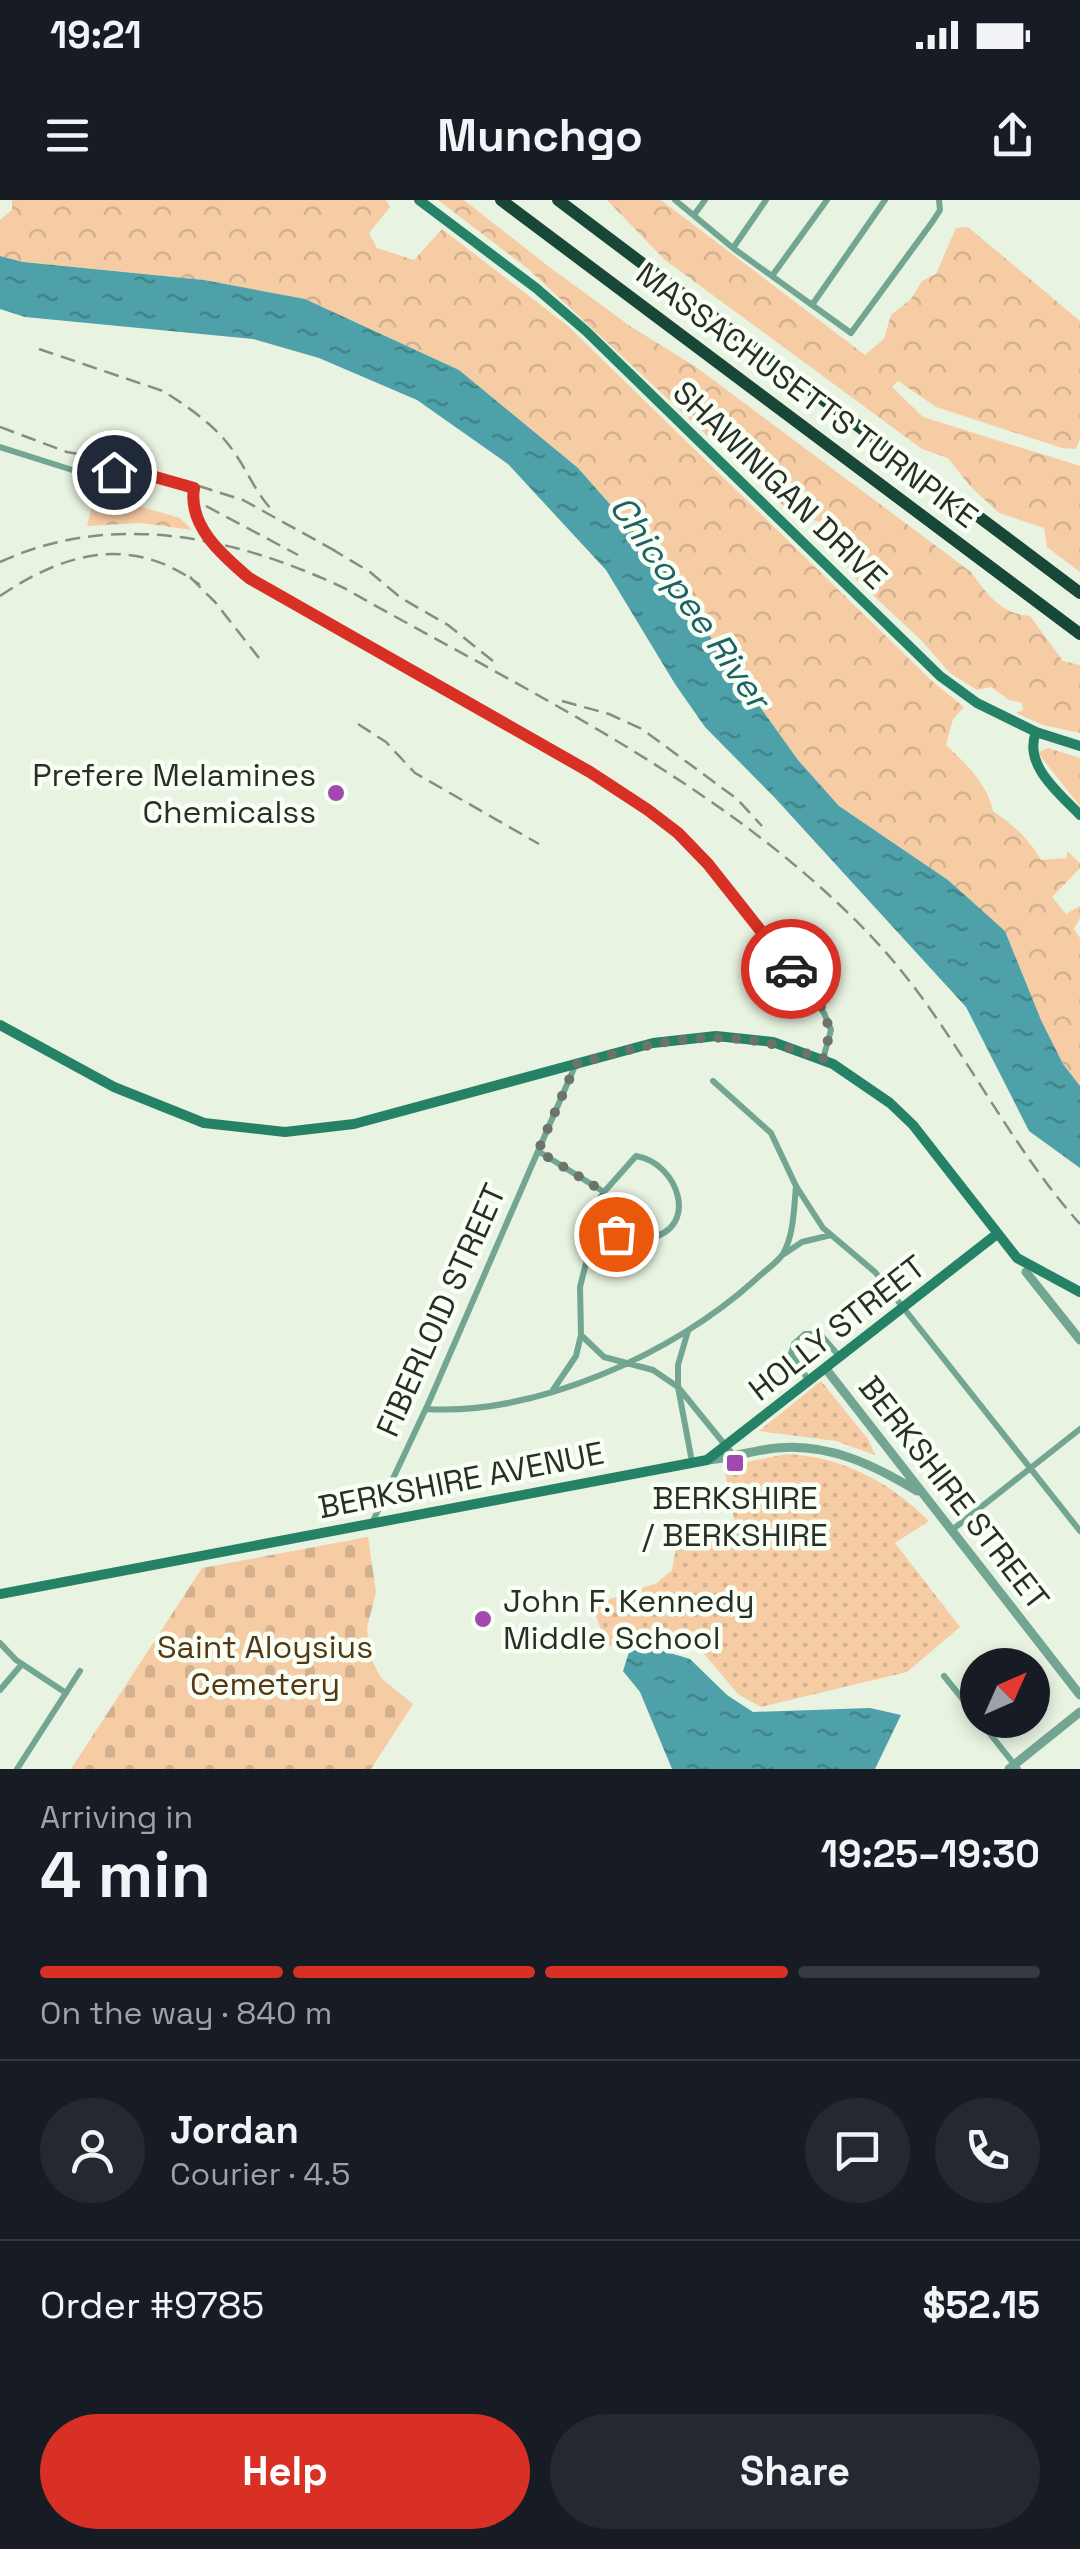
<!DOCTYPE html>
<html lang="en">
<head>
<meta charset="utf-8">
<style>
  :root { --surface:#171b24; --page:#242831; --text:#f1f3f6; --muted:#9ea1a6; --line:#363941; --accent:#d93025 }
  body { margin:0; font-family:"Space Grotesk",sans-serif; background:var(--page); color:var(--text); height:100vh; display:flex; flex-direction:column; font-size:38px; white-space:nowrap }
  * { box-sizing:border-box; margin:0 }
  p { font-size:32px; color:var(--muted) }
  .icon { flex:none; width:55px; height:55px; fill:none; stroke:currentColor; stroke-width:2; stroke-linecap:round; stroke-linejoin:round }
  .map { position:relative; height:1569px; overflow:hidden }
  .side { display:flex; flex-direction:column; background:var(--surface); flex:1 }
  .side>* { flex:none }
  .needle { width:65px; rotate:45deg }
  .buttons { position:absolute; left:960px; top:1448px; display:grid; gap:20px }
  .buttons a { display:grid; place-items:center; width:90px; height:90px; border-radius:50%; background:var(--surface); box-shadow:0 5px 15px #0003; font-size:50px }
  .pin { position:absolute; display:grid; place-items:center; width:85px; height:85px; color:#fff; margin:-42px; border:5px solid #fff; border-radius:50%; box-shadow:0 2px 10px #0007 }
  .courier { position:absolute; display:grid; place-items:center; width:100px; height:100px; margin:-50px; border:8px solid #d93025; border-radius:50%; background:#fff; color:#222; box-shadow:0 2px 12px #0007 }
  .head em { font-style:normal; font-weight:600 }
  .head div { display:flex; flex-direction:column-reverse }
  .head { display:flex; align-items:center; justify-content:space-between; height:170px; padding:0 40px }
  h1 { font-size:65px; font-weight:600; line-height:75px }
  .bar { display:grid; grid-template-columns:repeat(4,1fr); gap:15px 10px; align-content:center; height:120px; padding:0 40px }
  .bar i { height:12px; border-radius:8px; background:var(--line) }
  .bar .on { background:var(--accent) }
  .bar p { grid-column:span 4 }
  .line { display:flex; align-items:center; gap:25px; padding:0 40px; border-top:2px solid var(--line) }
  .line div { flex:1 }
  .round { display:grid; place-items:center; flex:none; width:105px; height:105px; border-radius:52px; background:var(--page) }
  .cta { display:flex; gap:20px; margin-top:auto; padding:20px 40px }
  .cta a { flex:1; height:115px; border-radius:60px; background:var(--accent); color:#fff; font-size:40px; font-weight:600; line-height:115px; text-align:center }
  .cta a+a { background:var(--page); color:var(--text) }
  .status { display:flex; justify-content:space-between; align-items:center; height:70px; padding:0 50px; background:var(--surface); direction:ltr }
  .status svg { height:28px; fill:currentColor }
  header { display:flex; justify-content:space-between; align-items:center; height:130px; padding:0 40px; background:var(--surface); font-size:45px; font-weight:600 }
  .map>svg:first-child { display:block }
</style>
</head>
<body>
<div class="status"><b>19:21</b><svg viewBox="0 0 49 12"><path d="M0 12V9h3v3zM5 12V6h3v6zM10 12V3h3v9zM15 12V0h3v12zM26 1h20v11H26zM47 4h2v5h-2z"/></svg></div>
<header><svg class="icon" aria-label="menu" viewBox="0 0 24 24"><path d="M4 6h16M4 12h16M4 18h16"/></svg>Munchgo<svg class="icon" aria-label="share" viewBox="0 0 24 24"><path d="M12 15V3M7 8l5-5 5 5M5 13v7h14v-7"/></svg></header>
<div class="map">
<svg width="1080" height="1569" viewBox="0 0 1080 1569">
  <defs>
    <pattern id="grass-dots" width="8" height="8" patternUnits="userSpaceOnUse" patternTransform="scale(2.5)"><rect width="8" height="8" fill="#f6cca5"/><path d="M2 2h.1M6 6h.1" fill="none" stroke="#d3b08e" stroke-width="1.8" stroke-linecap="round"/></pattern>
    <pattern id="forest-crowns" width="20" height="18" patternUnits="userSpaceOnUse" patternTransform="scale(2.5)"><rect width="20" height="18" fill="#f6cca5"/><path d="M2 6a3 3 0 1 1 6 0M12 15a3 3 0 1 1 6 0" fill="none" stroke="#d3b08e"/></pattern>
    <pattern id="cemetery-stones" width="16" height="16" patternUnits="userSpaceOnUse" patternTransform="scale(2.5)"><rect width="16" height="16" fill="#f6cca5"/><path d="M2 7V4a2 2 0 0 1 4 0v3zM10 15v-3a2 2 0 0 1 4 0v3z" fill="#d3b08e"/></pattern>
    <pattern id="water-ripples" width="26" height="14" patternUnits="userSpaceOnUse" patternTransform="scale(2.5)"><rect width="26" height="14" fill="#4ea1a8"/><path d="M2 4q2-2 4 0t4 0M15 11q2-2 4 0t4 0" fill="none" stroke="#418489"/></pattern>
  </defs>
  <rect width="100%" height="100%" fill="#e8f3e1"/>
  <path fill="url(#grass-dots)" d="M821,1181L868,1239L875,1255L836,1241L759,1231Z
    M786,1254C843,1257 888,1281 929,1321L895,1343L960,1427L907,1472L761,1507L738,1494L694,1442L655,1433L606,1447L593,1405L657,1383L672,1370L677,1343L736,1329L724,1267Z"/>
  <path fill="url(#forest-crowns)" d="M12,0H386L390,7L369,33L377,48L414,60L442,29L568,126L933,482L964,507L953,519L946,545C967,565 986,582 993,611C1013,625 1029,639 1041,660L1067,658V651L1080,663V668L1052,697L1066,714L1080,706V718L1074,729L1080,738V886L1063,864L1041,820L1005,731L948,680L839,606L798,560L715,444L667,369L578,268L459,170L305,99L204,80L23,62L0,56V20L12,10Z
    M438,0H464L548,66L630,126L696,167L971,372C987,394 1001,414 1030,416L1063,461L1080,465V533L1043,525L1016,513L1023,510L1022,503L1009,500L991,487L977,490L950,473L921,440L848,372C847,335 830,320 794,316L527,68Z
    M607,0H661L865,155L884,139L891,115L911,99L922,81L936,74L956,28L968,27L1080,121V239L1076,249L1062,248L936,207L898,181L892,187L923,217L1080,266V372L1047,347L1044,328L999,313L970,286L948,258L922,249L665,60Z
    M95,293L180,318L192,330L142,323L87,326Z
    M1048,548L1080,558V606L1041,557L1039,552Z"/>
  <path fill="url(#cemetery-stones)" d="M368,1337L376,1392L367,1428L369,1455L381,1478L413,1504L371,1569H71L202,1368Z"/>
  <path fill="url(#water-ripples)" d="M0,56L23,62L204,80L305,99L459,170L578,268L667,369L715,444L798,560L839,606L948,680L1005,731L1041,820L1063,864L1080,886V968L1029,931L966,807L775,598L705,527L675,484L606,370L508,264L417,200L319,158L253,139L25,117L0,109Z
    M647,1446L690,1459L727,1495L753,1512L870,1508L901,1515L875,1569H672L640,1492L623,1471L629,1452Z"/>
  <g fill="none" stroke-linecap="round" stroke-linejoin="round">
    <path stroke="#72a692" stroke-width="6" d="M675,0L733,48L851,133L933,21L940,10L939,0
      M694,15L705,0
      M733,48L766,0
      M772,76L827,0
      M812,105L885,0
      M0,247L82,273L134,271L193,288C188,326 223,355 249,378L590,572L659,617L715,672L824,813L831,830L823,859
      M713,881L771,933L796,986L823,1028L875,1072L1080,1331
      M538,951L604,992
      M784,1054L802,1042L831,1035
      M688,1131L678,1165V1187L734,1256
      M582,1136L604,1157L653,1170L678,1187L692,1262
      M809,1181L791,1154L794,1144L805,1134H820L839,1156
      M553,1190L576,1156L581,1135L580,1087L604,992L636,956C679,963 700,1029 649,1038C631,1042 611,1033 594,1027
      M426,1209C536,1216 675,1153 755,1080C763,1072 777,1063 783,1054C794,1035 794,1007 796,986
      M373,1321L429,1202L575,866
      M952,1330L1080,1229
      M0,1443L16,1460L66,1493
      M944,1476L978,1518
      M0,1490L22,1464
      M979,1520L1018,1569
      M17,1569L80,1471"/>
    <path stroke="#72a692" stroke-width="9" d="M1026,1072L1080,1140
      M826,1169L1080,1495
      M708,1260C731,1258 754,1250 777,1248C829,1243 874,1265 917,1291
      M1009,1569L1080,1512"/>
    <path stroke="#268267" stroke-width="10" d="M419,0L536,88L586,131L940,476L977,503L1036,532C1023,565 1059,593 1080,615
      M1036,532L1080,546
      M0,825L114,887L204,923L285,932L354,924L653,843L716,836L773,842L833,864L890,903L913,925L1017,1058L1080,1092
      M0,1394L707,1260L997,1034"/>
    <path stroke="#184637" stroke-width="12" d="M501,0L1080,434
      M558,0L1080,393"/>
    <path stroke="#868d81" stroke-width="2.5" stroke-dasharray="15 8" stroke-linecap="butt" d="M39,149L163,191C190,208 219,228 236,255C249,274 256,293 272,310
      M0,227L67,252L126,263L243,300L341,354
      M206,306L298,355
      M330,348L370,372L401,398L448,425L493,461
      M0,362C113,310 236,337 344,388C529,493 737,589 882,748C958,833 1004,939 1080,1024
      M190,377L215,402L259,458
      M0,396C65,352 132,334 200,385
      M562,501L609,514L642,529L737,599L762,626
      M358,524L386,542L415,573L539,644"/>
  </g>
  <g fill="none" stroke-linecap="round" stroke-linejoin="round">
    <path stroke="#6c7368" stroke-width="10" stroke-dasharray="0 18" d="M616,1034L594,1028L604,992L538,951L576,864C673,837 725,824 823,859C839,815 817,802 791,769"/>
    <path stroke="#d93025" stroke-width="12" d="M114,272L134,271L194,288C188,326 222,355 249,378L590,572L648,610L678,633L708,664L791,769"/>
  </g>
  <g fill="#a347b1" stroke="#f8fff4" stroke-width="4">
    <circle cx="336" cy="593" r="10"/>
    <rect x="725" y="1253" width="20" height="20" rx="5"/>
    <circle cx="483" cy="1419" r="10"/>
  </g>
  <g text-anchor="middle" stroke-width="9" stroke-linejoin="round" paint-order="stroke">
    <g font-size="32" fill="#2a2e27" stroke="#f8fff4">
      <text transform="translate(807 195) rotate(37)" y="11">MASSACHUSETTS TURNPIKE</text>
      <text transform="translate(780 285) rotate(44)" y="11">SHAWINIGAN DRIVE</text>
      <text transform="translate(441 1110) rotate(-66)" y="11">FIBERLOID STREET</text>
      <text transform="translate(837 1128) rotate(-38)" y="11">HOLLY STREET</text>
      <text transform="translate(461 1280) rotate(-11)" y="11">BERKSHIRE AVENUE</text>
      <text transform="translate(954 1293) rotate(52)" y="11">BERKSHIRE STREET</text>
    </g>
    <g font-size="32" fill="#2a2e27" stroke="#f8fff4" text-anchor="end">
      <text x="316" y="586">Prefere Melamines<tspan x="316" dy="37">Chemicalss</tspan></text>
      <text x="735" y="1309" text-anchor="middle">BERKSHIRE<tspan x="735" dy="37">/ BERKSHIRE</tspan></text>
      <text x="503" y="1412" text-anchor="start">John F. Kennedy<tspan x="503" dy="37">Middle School</tspan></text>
    </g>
    <g font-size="32" fill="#563613" stroke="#f8fff4">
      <text x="265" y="1458">Saint Aloysius<tspan x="265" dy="37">Cemetery</tspan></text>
    </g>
    <g font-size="35" font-style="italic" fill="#1e6268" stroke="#f8fff4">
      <text transform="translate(690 402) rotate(55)" y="12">Chicopee River</text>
    </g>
  </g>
</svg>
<div class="buttons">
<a><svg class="needle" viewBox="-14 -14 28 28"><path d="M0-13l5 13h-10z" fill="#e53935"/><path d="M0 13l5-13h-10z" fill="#9ea1a6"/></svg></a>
</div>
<div class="pin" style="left:616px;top:1034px;background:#ea580c"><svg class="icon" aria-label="bag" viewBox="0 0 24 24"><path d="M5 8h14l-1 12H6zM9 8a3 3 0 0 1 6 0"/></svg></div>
<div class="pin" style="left:114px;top:272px;background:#1f2937"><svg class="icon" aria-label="home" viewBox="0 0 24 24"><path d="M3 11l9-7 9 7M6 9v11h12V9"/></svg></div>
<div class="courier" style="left:791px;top:769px"><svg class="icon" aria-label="car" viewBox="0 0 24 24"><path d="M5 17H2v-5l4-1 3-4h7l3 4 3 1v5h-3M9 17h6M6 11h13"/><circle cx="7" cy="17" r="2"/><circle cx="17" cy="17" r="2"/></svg></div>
</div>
<section class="side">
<div class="head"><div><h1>4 min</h1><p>Arriving in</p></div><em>19:25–19:30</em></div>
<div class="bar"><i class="on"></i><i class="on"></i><i class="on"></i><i></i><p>On the way · 840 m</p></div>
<div class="line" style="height:180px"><a class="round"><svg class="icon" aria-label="person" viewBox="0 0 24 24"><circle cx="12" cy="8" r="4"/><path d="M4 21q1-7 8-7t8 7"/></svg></a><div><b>Jordan</b><p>Courier · 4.5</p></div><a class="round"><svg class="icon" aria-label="chat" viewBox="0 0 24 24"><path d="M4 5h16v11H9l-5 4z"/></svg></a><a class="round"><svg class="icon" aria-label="phone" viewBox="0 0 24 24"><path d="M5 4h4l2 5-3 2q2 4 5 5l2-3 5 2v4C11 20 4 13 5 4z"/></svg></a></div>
<div class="line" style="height:130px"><div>Order #9785</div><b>$52.15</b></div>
<div class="cta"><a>Help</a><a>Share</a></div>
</section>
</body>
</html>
